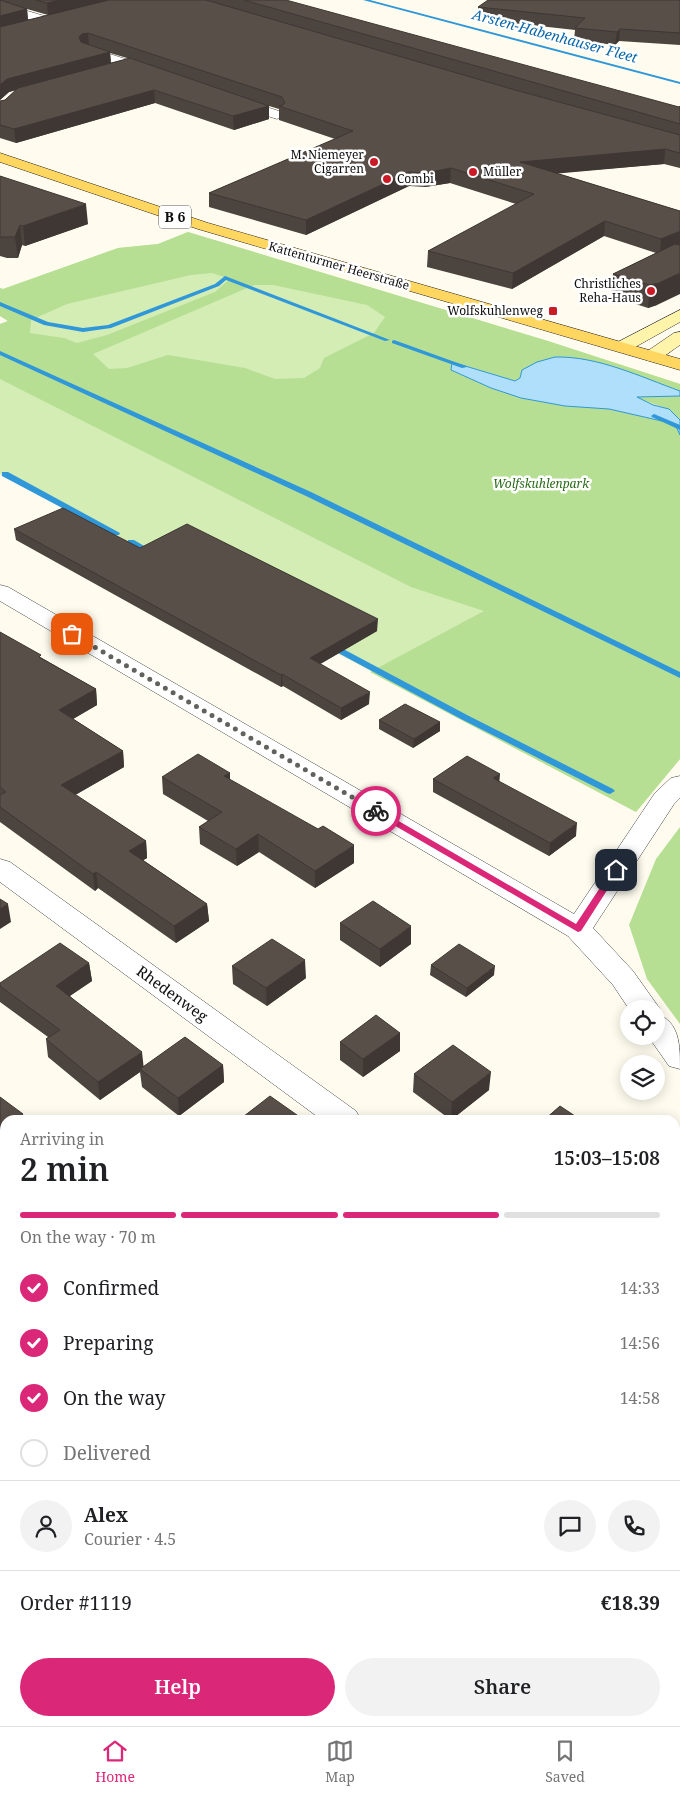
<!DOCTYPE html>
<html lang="en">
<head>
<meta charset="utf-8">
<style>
  :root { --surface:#fff; --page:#f2f2f2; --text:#202124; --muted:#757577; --line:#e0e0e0; --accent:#db2777 }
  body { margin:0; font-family:"Noto Serif",serif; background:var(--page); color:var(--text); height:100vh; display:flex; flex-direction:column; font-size:19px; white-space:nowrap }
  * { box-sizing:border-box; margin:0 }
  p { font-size:16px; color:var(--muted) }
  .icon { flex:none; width:28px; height:28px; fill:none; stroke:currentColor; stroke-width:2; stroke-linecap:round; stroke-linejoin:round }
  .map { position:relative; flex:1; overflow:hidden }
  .panel { position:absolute; left:0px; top:1115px; width:680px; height:611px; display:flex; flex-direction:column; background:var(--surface); border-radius:15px 15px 0 0; box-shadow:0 2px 12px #0003 }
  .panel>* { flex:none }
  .fabs { position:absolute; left:620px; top:1000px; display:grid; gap:10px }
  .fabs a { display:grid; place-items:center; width:45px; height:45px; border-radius:50%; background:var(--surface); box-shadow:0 2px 12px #0003; font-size:25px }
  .pin { position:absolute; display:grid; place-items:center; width:42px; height:42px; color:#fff; margin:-21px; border-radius:10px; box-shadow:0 2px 8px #0006 }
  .courier { position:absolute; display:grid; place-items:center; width:50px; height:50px; margin:-25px; border:4px solid #db2777; border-radius:50%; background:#fff; color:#222; box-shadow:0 1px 6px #0007 }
  .summary em { font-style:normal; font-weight:600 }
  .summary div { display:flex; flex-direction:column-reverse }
  .summary { display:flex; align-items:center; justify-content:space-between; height:85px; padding:0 20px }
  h1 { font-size:32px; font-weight:600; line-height:38px }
  .bar { display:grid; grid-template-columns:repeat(4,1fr); gap:8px 5px; align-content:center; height:60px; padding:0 20px }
  .bar i { height:6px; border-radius:4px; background:var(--line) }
  .bar .on { background:var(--accent) }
  .bar p { grid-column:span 4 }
  .line { display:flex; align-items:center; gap:12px; padding:0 20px; border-top:1px solid var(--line) }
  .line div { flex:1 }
  .round { display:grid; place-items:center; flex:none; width:52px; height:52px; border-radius:26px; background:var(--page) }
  ol { padding:0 20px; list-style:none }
  li { display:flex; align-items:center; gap:15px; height:55px }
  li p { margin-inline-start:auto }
  li .icon { padding:5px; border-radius:50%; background:var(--accent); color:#fff; stroke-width:4 }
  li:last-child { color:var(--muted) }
  li i { width:28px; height:28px; border:2px solid var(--line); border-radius:50% }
  .button { display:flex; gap:10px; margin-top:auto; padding:10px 20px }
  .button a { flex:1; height:58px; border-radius:30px; background:var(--accent); color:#fff; font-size:20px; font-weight:600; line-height:58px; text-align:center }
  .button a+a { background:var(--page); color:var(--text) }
  .dock { display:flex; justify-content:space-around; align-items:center; height:70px; border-top:1px solid var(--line); background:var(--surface); font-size:14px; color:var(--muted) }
  .dock a { display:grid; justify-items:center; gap:2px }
  .dock .on { color:var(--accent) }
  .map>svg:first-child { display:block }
</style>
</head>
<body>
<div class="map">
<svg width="680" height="1726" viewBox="0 0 680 1726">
  <rect width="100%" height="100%" fill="#fffcef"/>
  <path fill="#d3edb5" d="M188,232L548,341L680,384V759L636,812L0,474V324L8,321L0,316V288L3,289L118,248L158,244Z
    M0,1222L5,1226V1721H573L578,1726H0Z
    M680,1605V1726H598L601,1721H675V1611Z"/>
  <path fill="#b6df93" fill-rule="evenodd" d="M188,232L548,341L680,384V391L618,369L520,378L515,381L453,362L451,370L491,388L521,398L565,406L609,409L675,424L680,435V759L636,812L370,672L484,611L411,587L0,379V324L8,321L0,316V288L3,289L118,248L158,244ZM212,273L230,279L215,292L107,335L77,343L64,338L30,333L31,320L67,304L191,275ZM254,285H273L367,305L385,317L374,333L324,358L320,368L304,378L275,379L245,368L168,355L127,368L109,369L93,354Z
    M680,396V420C666,405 654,405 635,397Z
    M680,827V1024L647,979L629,925L656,859Z"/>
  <path fill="#afdffb" stroke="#3097d8" d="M555,357C598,356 641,377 680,391V396L637,397L653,405L669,409L680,420V435L675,424L609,409L565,406L521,398L491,388L451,370L452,362L515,381L520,378L522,370L537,362Z"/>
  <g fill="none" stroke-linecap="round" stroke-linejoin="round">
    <path fill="#3097d8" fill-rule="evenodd" d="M363,0H370L680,82V84Z
      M225,276L390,340L385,341L226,280L219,286L111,328L83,332L44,325L0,306V302L48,322L83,328L108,325L215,284Z
      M394,340L466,366L467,367L462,368L392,343V341Z
      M0,351L311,492L680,672V678L306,496L0,355Z
      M654,414L680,425V430L652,417L651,416Z
      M2,472H8L120,533L119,535H113L2,476Z
      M128,540H134L156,553L152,555H149L128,544Z
      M332,643L467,715L613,789L615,791L610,794L607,793L461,719L329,648L328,646Z
      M0,1237L5,1239V1251L0,1249Z"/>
    <g stroke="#414141" stroke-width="1">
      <path id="street" d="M122,0H143L141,2L47,25L0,10V3L48,17Z
        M88,47L135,62L137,65L131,69L84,54L82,51L84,48Z
        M235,97L282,112L284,115L277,119L230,104L228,101Z
        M0,585L8,587L574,914L655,793L671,778L680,776V798L674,804L593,928L633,971L660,1009L657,1014C680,1022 680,1046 680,1069L669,1066L648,1036H656V1009H629L613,985L568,936L0,601Z
        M0,859L10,862L356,1111L361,1120H322L0,882Z
        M675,1345L680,1347V1381L675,1379Z
        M680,1524V1566L675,1568V1526Z"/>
    </g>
    <g stroke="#303030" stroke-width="1">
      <path id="secondary" d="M680,310V322L628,351L622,352L616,351L613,347L616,343Z
        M680,332V345C669,352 659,363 646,360L643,356L646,352L674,333Z"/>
    </g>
    <g stroke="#1f1f1f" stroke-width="1">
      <path id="primary" d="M0,153L208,223L680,359V370L198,229L0,162Z"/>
    </g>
    <use href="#street" fill="#fff" fill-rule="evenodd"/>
    <use href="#secondary" fill="#fff4aa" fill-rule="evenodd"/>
    <use href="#primary" fill="#ffd65f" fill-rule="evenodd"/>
  </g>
  <path fill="#4c443f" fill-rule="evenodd" d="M0,0H244L679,107L680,106V168L664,164L556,173L680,211L657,305L648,308L611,296L613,274L656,253L604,236L512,289L427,267L428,251L516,204L450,183L425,187L409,186L306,235L209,207V193L335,139L279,120V109L269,106V119L234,130L155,103L16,143L0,138V101L5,100L16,90L9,92L0,100ZM27,9L48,15L28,20ZM110,53L127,58L128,59L111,63Z
    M680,0V45L619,41L615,45L574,40L575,30L478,19V7Z
    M0,176L88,224L25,246L22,245L18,258H7L0,256Z
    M14,529L140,548L377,631L320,664L369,704L341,720L283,686L281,687L16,540Z
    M0,632L42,658L96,689L97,705L73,719L123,751L124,767L75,795L146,841L147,858L143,860L207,904L209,921L176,943L98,888L95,891L0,822Z
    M379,720L440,722V731L413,748L379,729Z
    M230,773V780L354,863L315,888L259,852L237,866L200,844L199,827L208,821L163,794L162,777Z
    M433,779L500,782L576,836L549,856L433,792Z
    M340,923L411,944L380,967L340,940Z
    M89,963L92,981L70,996L143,1067L223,1065L224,1082L179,1116L142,1087L140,1072L100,1100L48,1057L46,1039L48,1037L0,1002V983Z
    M431,965L494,975L466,997L430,975Z
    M232,966L306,978L267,1006L233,984Z
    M400,1033V1051L363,1077L340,1060V1042Z
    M414,1074L489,1090L451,1120L413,1092Z
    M680,1177V1245L675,1241V1182Z"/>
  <path fill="#3e3733" d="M60,0H114L48,15L47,3Z
    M27,9L28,21L0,28V16Z
    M620,29L619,41L615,45L617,32Z
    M88,33L89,45L80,50L79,37L82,34Z
    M110,52L111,65L9,92L0,100V85L7,79Z
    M154,90L155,103L16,143L14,129Z
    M269,106V119L234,130L233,116Z
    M665,149L664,164L519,177L520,162Z
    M451,168L450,183L425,187V173Z
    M409,172V186L306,235V220Z
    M86,204L88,224L25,246L23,226Z
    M605,221L604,236L512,289L513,273Z
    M20,225L22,245L18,258L15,237Z
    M680,231V246L660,255L661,239Z
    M680,273V294L657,305L648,308L650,285Z
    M378,619L377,631L310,670V658Z
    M282,674L283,686L281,687V675Z
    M96,689L97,705L61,726L59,710Z
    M370,692L369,704L341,720V708Z
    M440,722V731L413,748L414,739Z
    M123,751L124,767L63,802L61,785Z
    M230,773V790L224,776Z
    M500,774L499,787L493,778Z
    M577,823L576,836L549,856L550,843Z
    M258,834L259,852L237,866L236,849Z
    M146,841L147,858L131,868L129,851Z
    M354,845V863L315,888V871Z
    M96,872L98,888L95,891L93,874Z
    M8,904L11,922L0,929V909Z
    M207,904L209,921L176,943L174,926Z
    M411,926V944L380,967V949Z
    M305,960L306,978L267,1006L266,988Z
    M89,963L92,981L59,1003L56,986Z
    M495,966L494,975L466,997L467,988Z
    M400,1033V1051L363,1077V1059Z
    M142,1052L144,1070L140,1069V1072L100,1100L98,1082Z
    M223,1065L224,1082L179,1116L178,1098Z
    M491,1072L489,1090L451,1120L452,1102Z
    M23,1114L24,1120H14Z
    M5,1127V1147L0,1151V1131Z"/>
  <path fill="#584f49" stroke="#3e3733" d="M0,0L27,9L0,16Z
    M36,0H60L47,3Z
    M109,0H206L515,90L680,135V153L665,149L520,162L680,211V231L661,239L605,221L513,273L428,251L534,194L451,168L425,173L409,172L306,220L209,193L353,131L279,106L283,105L285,103L282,97L88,33L82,34L79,37L81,42L110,52L7,79L0,85V27Z
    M244,0H286L679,107L680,106V124Z
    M488,0H680V33L620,29L617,32L575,28L585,18L478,7Z
    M130,58L269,106L233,116L154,90L14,129L0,125V101L5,100L18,88Z
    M0,176L86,204L23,226L20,225L15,237H0Z
    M675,244L680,245V273L659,283L650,285L613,274Z
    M63,508L140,548L187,524L378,619L310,658L370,692L341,708L282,674L281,675L14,529Z
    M0,632L41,655L39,657L96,689L59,710L123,751L61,785L146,841L129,851L207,904L174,926L96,872L93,874L0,807V795L6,792L0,787Z
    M405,704L440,722L414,739L379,720Z
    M198,754L230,773L224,776L318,829L323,826L354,845L315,871L258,834L236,849L199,827L222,812L162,777Z
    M467,756L500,774L493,778L577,823L550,843L433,779Z
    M0,899L8,904L0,909Z
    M373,901L411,926L380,949L340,923Z
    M272,939L305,960L266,988L232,966Z
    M60,943L89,963L56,986L142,1052L98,1082L46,1039L60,1030L0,986V983Z
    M459,944L495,966L467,988L431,965Z
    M376,1015L400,1033L363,1059L340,1042Z
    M185,1037L223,1065L178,1098L140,1069Z
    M453,1045L491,1072L452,1102L414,1074Z
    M270,1096L304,1120H239Z
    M0,1097L23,1114L14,1120H5V1127L0,1131Z
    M560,1106L581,1120H544Z
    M680,1177V1224L675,1221V1182Z"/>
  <path fill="#db2777" d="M373,809H378L576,924L613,868L620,870L581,931L578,932L373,813Z"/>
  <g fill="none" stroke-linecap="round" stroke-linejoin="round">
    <path stroke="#62615d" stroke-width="5" stroke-dasharray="0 9" d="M72,634L376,811"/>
  </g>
  <g fill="#ca1a25" stroke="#fff" stroke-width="2">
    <circle cx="374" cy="162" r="5"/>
    <circle cx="473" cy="172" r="5"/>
    <circle cx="387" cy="179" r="5"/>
    <circle cx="651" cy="291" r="5"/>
    <rect x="548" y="306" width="10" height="10" rx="2.5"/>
  </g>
  <g text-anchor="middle" stroke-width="5" stroke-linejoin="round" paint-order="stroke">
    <g font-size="12" fill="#0e0e0e" stroke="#fff" text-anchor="end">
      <text x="364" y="159">M. Niemeyer<tspan x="364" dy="14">Cigarren</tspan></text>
      <text x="483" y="176" text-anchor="start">Müller</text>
      <text x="397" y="183" text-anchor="start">Combi</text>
      <text x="641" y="288">Christliches<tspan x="641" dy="14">Reha-Haus</tspan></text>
      <text x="543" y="315">Wolfskuhlenweg</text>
    </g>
    <g font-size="12" fill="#0e0e0e" stroke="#fff">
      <text transform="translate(339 266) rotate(16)" y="4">Kattenturmer Heerstraße</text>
    </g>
    <g font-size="12" font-style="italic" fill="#2b6b18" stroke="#fff">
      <text x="541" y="488">Wolfskuhlenpark</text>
    </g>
    <g font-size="14" font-style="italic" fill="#0c67aa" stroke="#fff">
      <text transform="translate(555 36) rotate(15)" y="5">Arsten-Habenhauser Fleet</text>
    </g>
    <rect fill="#fff" stroke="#565656" stroke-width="1" x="159" y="205.5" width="32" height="23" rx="4"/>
    <g font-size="14" font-weight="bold" fill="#0e0e0e">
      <text x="175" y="222">B 6</text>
    </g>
    <g font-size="15" fill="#0e0e0e" stroke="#fff">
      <text transform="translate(172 994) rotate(36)" y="5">Rhedenweg</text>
    </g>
  </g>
</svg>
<div class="fabs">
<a><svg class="icon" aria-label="locate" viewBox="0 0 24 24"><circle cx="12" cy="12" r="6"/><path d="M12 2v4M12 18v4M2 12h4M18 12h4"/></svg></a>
<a><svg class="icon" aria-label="layers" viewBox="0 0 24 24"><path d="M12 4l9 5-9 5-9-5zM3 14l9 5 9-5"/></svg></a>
</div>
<div class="pin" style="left:72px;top:634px;background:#ea580c"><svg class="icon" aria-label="bag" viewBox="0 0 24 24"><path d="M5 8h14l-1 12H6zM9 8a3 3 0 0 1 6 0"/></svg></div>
<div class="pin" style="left:616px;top:870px;background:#1f2937"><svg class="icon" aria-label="home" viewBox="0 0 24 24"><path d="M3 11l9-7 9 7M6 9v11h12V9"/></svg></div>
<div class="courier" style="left:376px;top:811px"><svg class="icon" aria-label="bike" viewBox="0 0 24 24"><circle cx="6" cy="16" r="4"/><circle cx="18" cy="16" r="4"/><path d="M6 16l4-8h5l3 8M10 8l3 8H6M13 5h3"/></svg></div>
<section class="panel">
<div class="summary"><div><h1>2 min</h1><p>Arriving in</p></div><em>15:03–15:08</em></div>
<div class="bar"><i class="on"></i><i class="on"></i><i class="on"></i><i></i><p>On the way · 70 m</p></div>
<ol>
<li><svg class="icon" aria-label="check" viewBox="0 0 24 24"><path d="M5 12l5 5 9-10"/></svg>Confirmed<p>14:33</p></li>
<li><svg class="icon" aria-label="check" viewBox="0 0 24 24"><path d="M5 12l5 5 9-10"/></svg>Preparing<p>14:56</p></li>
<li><svg class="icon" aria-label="check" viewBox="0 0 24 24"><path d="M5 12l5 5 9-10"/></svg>On the way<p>14:58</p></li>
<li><i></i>Delivered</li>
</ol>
<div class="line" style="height:90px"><a class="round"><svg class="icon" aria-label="person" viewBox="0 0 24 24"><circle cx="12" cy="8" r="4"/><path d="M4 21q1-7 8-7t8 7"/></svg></a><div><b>Alex</b><p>Courier · 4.5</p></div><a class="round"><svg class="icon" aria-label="chat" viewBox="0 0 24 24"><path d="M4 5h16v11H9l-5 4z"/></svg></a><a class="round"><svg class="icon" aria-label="phone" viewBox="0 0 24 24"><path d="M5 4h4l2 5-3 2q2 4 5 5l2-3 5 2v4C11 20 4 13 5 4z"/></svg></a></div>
<div class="line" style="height:65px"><div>Order #1119</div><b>€18.39</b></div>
<div class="button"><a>Help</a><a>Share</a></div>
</section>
</div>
<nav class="dock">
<a class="on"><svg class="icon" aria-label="home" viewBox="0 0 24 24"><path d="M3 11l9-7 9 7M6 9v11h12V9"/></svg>Home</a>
<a><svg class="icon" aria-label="map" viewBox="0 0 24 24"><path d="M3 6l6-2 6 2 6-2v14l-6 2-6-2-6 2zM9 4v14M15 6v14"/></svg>Map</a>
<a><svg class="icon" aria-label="saved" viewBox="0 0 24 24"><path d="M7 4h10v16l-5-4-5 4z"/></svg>Saved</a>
</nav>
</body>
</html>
